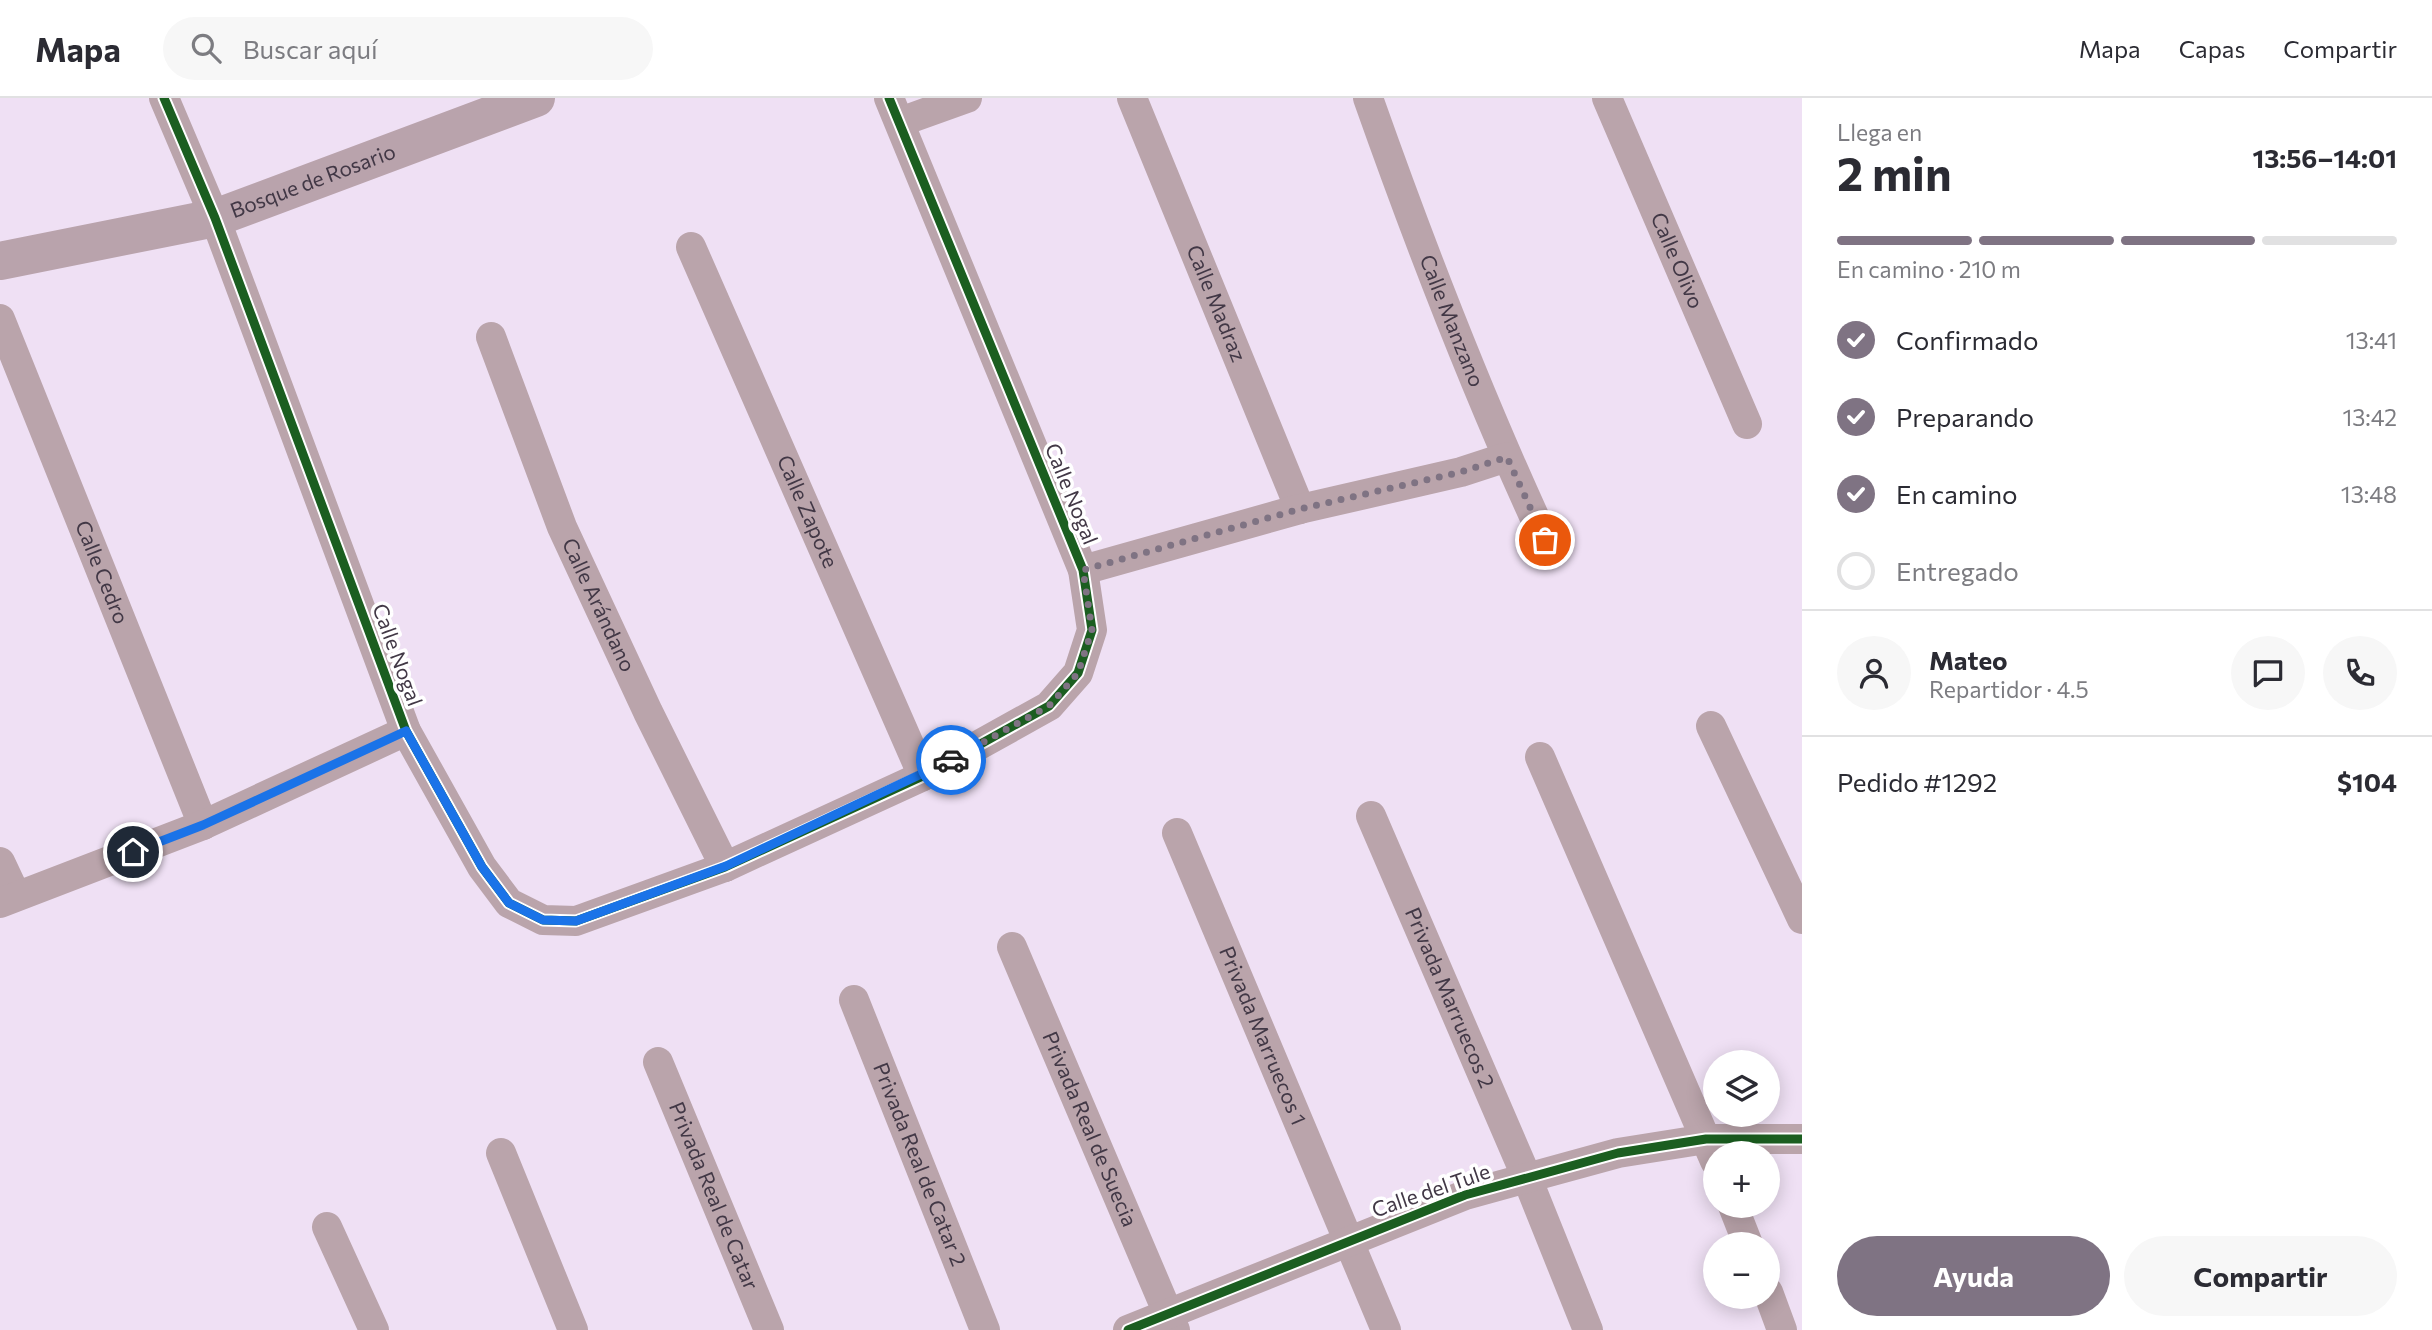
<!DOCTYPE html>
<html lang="es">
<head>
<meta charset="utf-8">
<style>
  :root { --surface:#fff; --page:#f7f7f7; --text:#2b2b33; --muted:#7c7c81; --line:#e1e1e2; --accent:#7f7383 }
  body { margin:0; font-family:Commissioner,sans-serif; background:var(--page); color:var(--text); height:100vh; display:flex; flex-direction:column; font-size:26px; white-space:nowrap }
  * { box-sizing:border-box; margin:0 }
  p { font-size:23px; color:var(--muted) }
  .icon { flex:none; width:38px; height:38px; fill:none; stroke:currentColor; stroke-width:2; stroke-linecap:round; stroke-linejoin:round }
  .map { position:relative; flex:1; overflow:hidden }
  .panel { display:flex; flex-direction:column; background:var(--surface); width:630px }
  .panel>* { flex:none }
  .fabs { position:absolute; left:1703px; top:952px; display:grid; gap:14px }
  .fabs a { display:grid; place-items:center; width:77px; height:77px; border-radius:50%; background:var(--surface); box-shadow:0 4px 18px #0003; font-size:35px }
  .pin { position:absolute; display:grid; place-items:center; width:60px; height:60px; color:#fff; margin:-30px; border:4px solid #fff; border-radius:50%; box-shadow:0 2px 7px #0007 }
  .courier { position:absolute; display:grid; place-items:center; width:70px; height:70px; margin:-35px; border:5px solid #1a73e8; border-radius:50%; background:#fff; color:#222; box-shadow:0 2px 9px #0007 }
  .head em { font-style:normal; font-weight:700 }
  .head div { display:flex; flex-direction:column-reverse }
  .head { display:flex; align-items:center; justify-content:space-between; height:119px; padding:0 35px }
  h1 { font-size:46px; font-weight:700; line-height:52px }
  .bar { display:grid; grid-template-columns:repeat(4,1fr); gap:10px 7px; align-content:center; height:84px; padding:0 35px }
  .bar i { height:9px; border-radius:5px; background:var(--line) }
  .bar .active { background:var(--accent) }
  .bar p { grid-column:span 4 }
  .line { display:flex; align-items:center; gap:18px; padding:0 35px; border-top:2px solid var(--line) }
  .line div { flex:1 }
  .round { display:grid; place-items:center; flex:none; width:74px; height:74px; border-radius:37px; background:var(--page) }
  ol { padding:0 35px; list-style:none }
  li { display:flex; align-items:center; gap:21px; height:77px }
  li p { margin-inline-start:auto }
  li .icon { padding:7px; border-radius:50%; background:var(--accent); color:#fff; stroke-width:4 }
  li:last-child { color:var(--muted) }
  li i { width:38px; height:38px; border:4px solid var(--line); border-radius:50% }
  .primary-button { display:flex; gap:14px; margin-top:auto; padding:14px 35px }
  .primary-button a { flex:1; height:80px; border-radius:42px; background:var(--accent); color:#fff; font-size:28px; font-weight:700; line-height:80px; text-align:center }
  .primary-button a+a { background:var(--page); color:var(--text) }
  header { display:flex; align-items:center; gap:42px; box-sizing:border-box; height:98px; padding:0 35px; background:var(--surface); border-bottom:2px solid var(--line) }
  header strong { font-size:33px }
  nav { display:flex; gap:38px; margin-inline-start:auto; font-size:24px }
  .search { width:490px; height:63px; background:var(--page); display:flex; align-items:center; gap:18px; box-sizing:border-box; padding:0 24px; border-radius:38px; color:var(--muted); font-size:26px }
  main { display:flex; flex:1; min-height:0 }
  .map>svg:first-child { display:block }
</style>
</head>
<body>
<header>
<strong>Mapa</strong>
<div class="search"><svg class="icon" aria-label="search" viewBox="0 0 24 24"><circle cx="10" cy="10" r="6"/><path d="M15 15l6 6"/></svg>Buscar aquí</div>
<nav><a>Mapa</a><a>Capas</a><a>Compartir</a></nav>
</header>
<main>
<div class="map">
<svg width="1802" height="1232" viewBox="0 0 1802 1232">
  <rect width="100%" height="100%" fill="#efe0f4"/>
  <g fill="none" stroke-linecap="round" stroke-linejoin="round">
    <g stroke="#baa4ab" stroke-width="30">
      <path d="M164,0L215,120L406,633L482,769L509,805L543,822L576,823L725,769L923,678L1049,608L1078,575L1092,532L1083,472L889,0"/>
      <path id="s1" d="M1132,0L1300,411"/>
      <path id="s2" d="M1368,0C1421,150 1478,298 1545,442"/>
      <path id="s3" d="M1607,0L1747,326"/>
      <path d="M900,24L967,0"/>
      <path id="s4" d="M691,149L923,678"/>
      <path id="s5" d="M0,221L203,727"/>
      <path id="s6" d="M491,239L562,429L648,614L725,769"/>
      <path d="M1083,472L1300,411L1461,374L1507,359"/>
      <path d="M1711,628L1802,821"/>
      <path d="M1540,659L1715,1063"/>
      <path id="s7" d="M1371,718L1527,1080L1588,1232"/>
      <path id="s8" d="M1177,735L1386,1232"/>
      <path d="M0,764L16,798"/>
      <path d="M0,805L203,727L406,633"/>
      <path id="s9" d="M1012,849L1175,1232"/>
      <path id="s10" d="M854,902L985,1232"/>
      <path id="s11" d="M658,964L769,1232"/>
      <path d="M501,1055L573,1232"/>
      <path d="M1733,1108L1748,1146"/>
      <path d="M327,1129L374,1232"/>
      <path d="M1768,1194L1782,1232"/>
      <path d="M1128,1232L1465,1097L1618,1055L1706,1041H1802"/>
    </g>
    <path stroke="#b9a3ac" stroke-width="38" id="s12" d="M0,163L215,120L536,0"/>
    <g stroke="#fff" stroke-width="13">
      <path id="cycleway" d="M164,0L215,120L406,633L482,769L509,805L543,822L576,823L725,769L923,678L1049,608L1078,575L1092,532L1083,472L889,0
        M1128,1232L1465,1097L1618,1055L1706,1041H1802"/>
    </g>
    <use href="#cycleway" stroke="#1b5e20" stroke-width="9"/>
  </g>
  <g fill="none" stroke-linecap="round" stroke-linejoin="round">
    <path stroke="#7f7383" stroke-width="7" stroke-dasharray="0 12.6" d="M951,662L1049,608L1078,575L1092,532L1083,472L1300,411L1461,374L1507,359L1545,442"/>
    <path stroke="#1a73e8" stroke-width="9" d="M133,754L203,727L406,633L482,769L509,805L543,822L576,823L726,768L951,662"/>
  </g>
  <g text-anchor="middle" stroke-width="7" stroke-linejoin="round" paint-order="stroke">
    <g font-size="21" fill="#423846" stroke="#fff">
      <text dy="7" stroke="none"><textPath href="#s12" startOffset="324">Bosque de Rosario</textPath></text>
      <text dy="7" stroke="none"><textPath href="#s3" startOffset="177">Calle Olivo</textPath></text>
      <text dy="7" stroke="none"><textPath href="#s1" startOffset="222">Calle Madraz</textPath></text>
      <text dy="7" stroke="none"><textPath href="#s2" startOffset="238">Calle Manzano</textPath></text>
      <text transform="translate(1071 396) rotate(68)" y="7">Calle Nogal</text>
      <text dy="7" stroke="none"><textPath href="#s4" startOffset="289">Calle Zapote</textPath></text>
      <text dy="7" stroke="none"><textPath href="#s5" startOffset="273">Calle Cedro</textPath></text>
      <text dy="7" stroke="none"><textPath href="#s6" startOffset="289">Calle Arándano</textPath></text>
      <text transform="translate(397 557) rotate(70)" y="7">Calle Nogal</text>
      <text dy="7" stroke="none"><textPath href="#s7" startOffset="198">Privada Marruecos 2</textPath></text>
      <text dy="7" stroke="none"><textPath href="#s8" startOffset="220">Privada Marruecos 1</textPath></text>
      <text dy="7" stroke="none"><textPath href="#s9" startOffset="198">Privada Real de Suecia</textPath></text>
      <text dy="7" stroke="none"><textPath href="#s10" startOffset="177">Privada Real de Catar 2</textPath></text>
      <text transform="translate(1431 1093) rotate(-19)" y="7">Calle del Tule</text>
      <text dy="7" stroke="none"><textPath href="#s11" startOffset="145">Privada Real de Catar</textPath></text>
    </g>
  </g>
</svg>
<div class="fabs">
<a><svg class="icon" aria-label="layers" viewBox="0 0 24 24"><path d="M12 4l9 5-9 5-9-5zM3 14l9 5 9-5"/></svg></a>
<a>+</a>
<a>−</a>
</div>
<div class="pin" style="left:1545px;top:442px;background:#ea580c"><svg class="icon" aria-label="bag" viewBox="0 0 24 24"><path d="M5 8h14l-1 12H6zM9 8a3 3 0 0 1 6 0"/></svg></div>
<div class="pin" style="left:133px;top:754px;background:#1f2937"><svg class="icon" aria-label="home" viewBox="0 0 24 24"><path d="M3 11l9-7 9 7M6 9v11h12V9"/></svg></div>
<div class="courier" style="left:951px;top:662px"><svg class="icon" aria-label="car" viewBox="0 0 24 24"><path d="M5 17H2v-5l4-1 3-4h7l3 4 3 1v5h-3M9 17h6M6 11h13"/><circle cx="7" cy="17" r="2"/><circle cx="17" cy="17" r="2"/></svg></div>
</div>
<section class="panel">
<div class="head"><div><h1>2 min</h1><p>Llega en</p></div><em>13:56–14:01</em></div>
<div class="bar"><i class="active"></i><i class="active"></i><i class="active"></i><i></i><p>En camino · 210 m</p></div>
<ol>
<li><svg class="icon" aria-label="check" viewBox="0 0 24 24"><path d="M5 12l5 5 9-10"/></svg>Confirmado<p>13:41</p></li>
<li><svg class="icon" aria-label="check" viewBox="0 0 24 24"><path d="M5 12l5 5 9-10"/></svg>Preparando<p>13:42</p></li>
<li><svg class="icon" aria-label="check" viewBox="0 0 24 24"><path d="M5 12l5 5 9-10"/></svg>En camino<p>13:48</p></li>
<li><i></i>Entregado</li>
</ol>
<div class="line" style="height:126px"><a class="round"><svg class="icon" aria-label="person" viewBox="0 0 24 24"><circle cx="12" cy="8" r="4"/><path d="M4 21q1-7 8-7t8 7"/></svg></a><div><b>Mateo</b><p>Repartidor · 4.5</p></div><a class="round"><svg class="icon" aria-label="chat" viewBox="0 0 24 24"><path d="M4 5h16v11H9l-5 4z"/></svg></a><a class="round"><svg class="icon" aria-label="phone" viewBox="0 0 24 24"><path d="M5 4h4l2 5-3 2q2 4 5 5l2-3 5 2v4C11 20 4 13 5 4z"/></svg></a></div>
<div class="line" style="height:91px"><div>Pedido #1292</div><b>$104</b></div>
<div class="primary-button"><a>Ayuda</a><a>Compartir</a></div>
</section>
</main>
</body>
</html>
